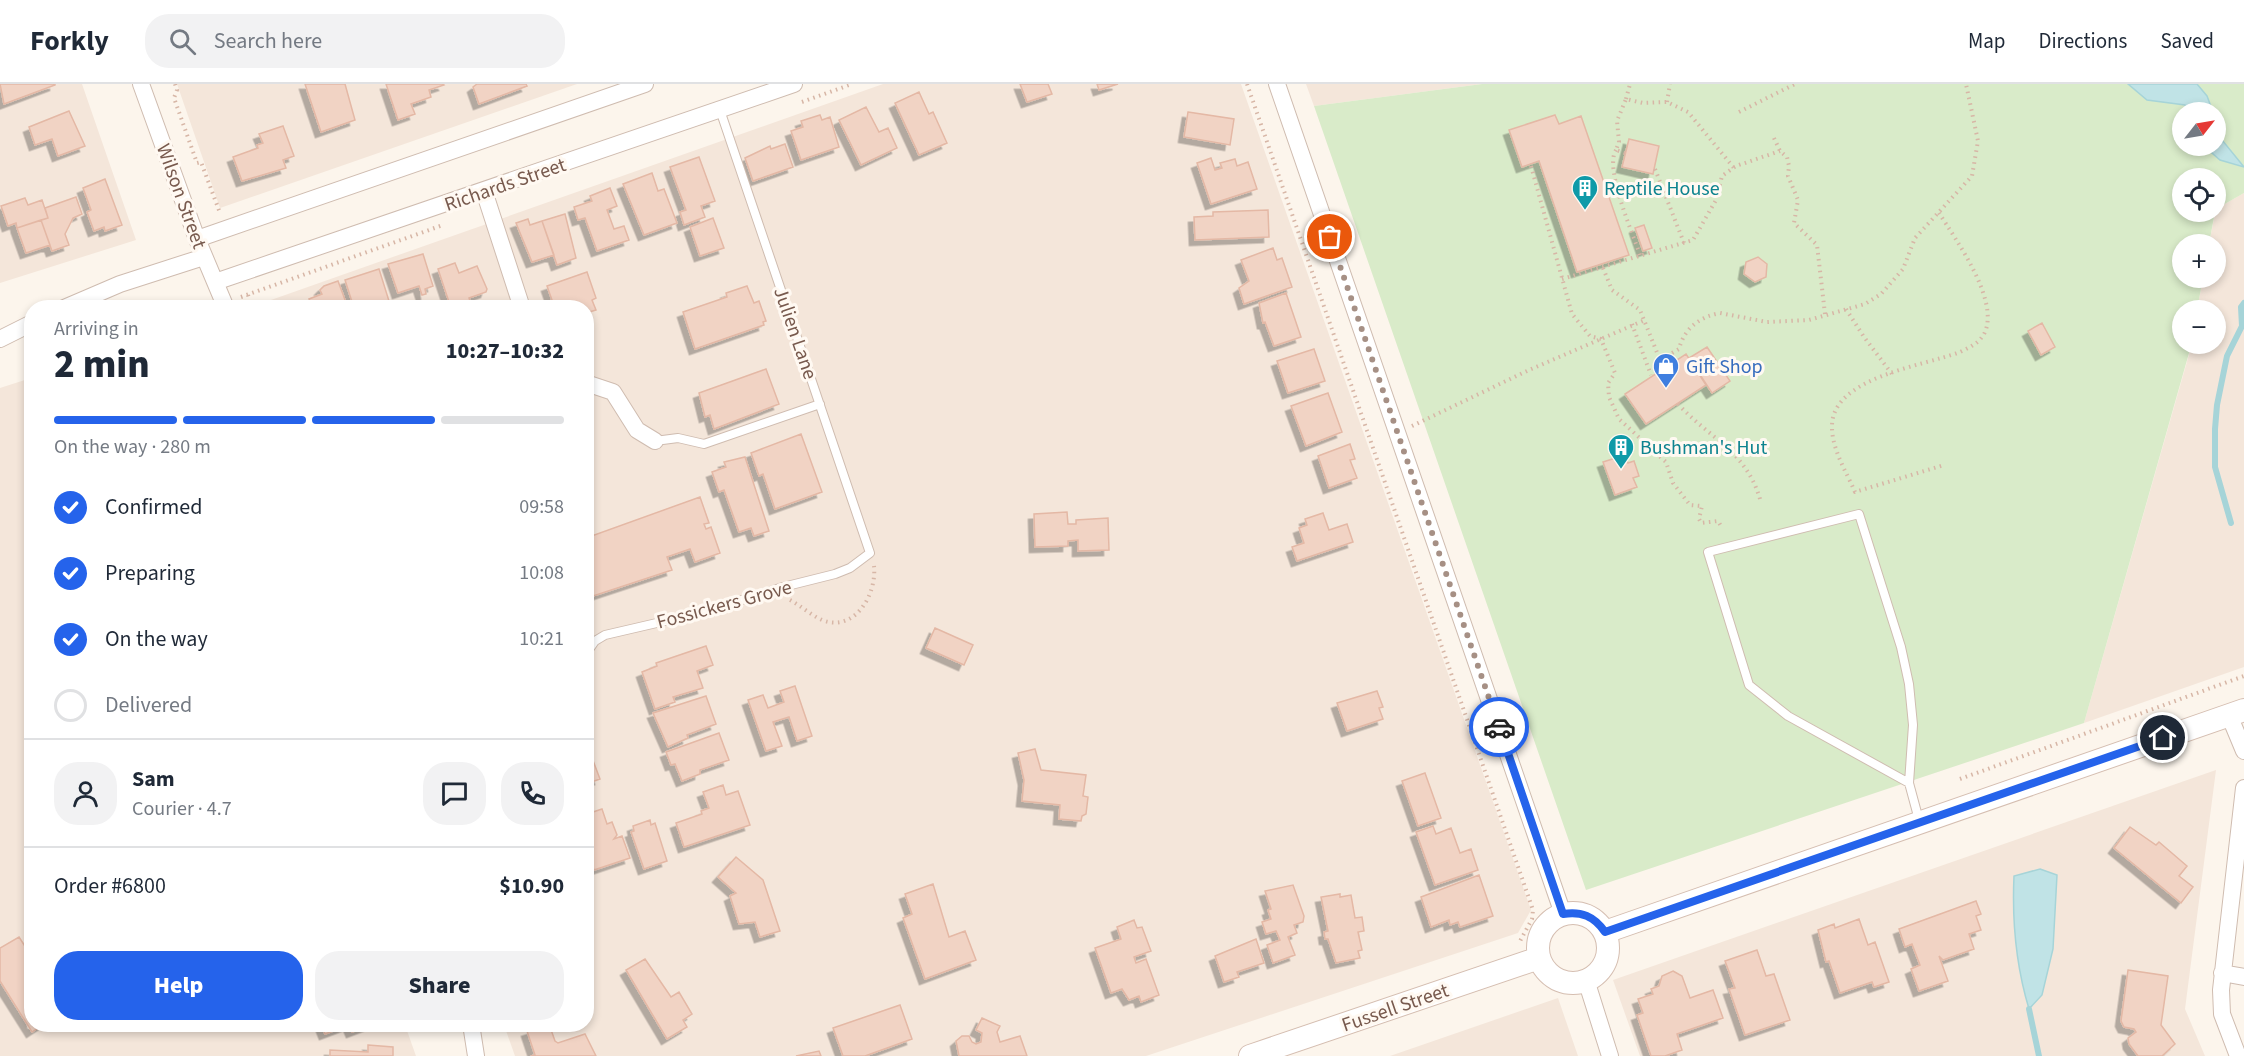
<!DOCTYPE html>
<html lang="en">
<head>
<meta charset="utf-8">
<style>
  :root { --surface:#fff; --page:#f2f2f3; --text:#1f2937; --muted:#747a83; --line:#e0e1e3; --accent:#2563eb }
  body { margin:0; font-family:"Source Sans 3",sans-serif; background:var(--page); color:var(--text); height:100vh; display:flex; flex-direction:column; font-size:22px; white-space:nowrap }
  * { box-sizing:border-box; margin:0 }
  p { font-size:20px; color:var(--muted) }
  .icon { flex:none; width:33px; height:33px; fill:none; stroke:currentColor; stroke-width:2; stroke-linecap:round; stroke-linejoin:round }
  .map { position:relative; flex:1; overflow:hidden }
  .details { position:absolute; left:24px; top:216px; width:570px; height:732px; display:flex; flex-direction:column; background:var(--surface); border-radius:24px; box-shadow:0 3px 9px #0003 }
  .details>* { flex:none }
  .needle { width:39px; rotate:59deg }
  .buttons { position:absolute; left:2172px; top:18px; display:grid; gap:12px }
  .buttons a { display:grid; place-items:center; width:54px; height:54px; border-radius:50%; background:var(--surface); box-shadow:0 3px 9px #0003; font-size:30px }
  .pin { position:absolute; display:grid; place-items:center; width:51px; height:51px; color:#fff; margin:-26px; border:3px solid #fff; border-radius:50%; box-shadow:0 2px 6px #0007 }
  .courier { position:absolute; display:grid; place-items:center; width:60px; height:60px; margin:-30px; border:4px solid #2563eb; border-radius:50%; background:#fff; color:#222; box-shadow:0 2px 8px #0007 }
  .head em { font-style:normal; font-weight:800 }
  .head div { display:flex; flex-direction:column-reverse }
  .head { display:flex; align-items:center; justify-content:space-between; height:102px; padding:0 30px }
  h1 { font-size:39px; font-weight:800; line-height:45px }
  .bar { display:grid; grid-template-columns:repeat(4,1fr); gap:9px 6px; align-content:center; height:72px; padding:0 30px }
  .bar i { height:8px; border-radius:4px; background:var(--line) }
  .bar .current { background:var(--accent) }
  .bar p { grid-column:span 4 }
  .line { display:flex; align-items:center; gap:15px; padding:0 30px; border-top:2px solid var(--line) }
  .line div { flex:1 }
  .round { display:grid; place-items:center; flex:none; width:63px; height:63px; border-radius:24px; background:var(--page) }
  ol { padding:0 30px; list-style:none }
  li { display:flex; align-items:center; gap:18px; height:66px }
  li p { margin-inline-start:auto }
  li .icon { padding:6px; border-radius:50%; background:var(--accent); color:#fff; stroke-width:4 }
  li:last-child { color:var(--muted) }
  li i { width:33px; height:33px; border:3px solid var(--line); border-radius:50% }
  .primary-button { display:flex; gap:12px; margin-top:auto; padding:12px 30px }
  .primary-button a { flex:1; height:69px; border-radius:24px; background:var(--accent); color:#fff; font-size:24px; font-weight:800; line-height:69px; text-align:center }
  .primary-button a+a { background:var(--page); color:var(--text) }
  header { display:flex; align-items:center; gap:36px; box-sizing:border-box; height:84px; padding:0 30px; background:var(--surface); border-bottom:2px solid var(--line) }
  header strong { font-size:28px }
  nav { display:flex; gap:33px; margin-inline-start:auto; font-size:21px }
  .search { width:420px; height:54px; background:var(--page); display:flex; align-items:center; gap:15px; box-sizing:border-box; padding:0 21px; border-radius:24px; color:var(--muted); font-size:22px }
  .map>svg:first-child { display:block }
</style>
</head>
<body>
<header>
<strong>Forkly</strong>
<div class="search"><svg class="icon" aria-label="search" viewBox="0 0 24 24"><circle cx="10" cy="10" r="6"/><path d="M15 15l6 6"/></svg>Search here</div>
<nav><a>Map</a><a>Directions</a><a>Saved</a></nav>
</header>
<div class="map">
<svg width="2244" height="972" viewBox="0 0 2244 972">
  <defs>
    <filter id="shadow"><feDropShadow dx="-5.5" dy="5.5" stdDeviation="0" flood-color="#0004"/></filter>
  </defs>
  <rect width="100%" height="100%" fill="#fcf5ec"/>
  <path fill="#f4e6da" d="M0,0H82L136,156L0,199Z
    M177,0H577L220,124Z
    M883,0H1241L1531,826L1518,849L1146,972H515L504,941L586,940V224L254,222Z
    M1306,0H1482L1314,22Z
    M2244,109V583L2084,639L2192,260H2216V226H2197L2203,194H2216V160H2209L2216,125Z
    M31,294L32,940L405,941L416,972H0V304Z
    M2216,686L2185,925L2205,972H1640L1613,896Z
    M1558,914L1578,972H1390Z"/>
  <path fill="#d9ebc9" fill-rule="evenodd" d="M1482,0H2244V109L2216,125V94H2182V128H2215L2209,160H2182V194H2203L2197,226H2182V260H2192L2191,262L2084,639L1586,806L1314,22ZM2182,28H2216V62H2182Z"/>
  <path fill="#c0e3e6" stroke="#a6d4d8" stroke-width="1.5" d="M2128,0H2197L2207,12L2213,28H2188L2185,21L2147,16Z
    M2216,37L2222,56L2244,83L2220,76L2204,62H2216Z
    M2040,785L2057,791L2053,865L2042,911L2029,925C2016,882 2012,836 2014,792Z"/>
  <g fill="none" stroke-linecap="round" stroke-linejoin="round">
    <path stroke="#a6d4d8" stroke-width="6" d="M2231,439L2215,383V345L2217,321L2227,272L2242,242L2241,223L2244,219
      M2029,925L2039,972"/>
  </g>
  <path fill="#f1d3c4" stroke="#e4b8a5" stroke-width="1.5" filter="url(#shadow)" d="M0,0H55V1L4,20Z
    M305,0H345L355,36L321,48Z
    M386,0H443L444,1L429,6L431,13L411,20L415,30L398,36Z
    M526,0L527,2L479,20L473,3L477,0Z
    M1020,0H1048L1052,10L1027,18Z
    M1097,0H1118L1099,6Z
    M919,8L929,30L933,28L947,59L919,71L895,19Z
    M866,23L879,48L888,44L897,64L861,81L839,36Z
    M69,27L85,62L58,72L52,55L35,61L29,43Z
    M1188,28L1234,35L1230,61L1184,53Z
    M820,31L822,36L830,33L839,63L801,76L791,47L803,43L801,37Z
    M1555,31L1559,40L1581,32L1629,171L1577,188L1539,77L1522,83L1509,46Z
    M283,42L294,72L283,76L286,84L242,97L233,73L258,64L257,61L263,59L259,50Z
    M1629,55L1659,62L1653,90L1622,83Z
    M785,60L793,83L753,97L745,74L770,62L771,65Z
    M699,73L715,117L701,122L705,133L684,141L680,128L686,126L670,83Z
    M1211,74L1215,86L1222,84L1220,79L1235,75L1237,82L1248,78L1257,105L1211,120L1197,79Z
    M652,89L658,107L664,105L677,139L644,151L623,100Z
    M105,95L122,141L105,147L104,143L94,147L87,128L91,126L83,104Z
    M610,104L617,122L607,126L614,145L624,142L629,156L597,167L585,134L578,136L574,123L592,117L590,112Z
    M76,113L82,130L73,134L65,150L69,161L52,167L41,136L48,134L45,124Z
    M25,114L28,121L42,116L48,134L17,144L16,139L8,142L1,122Z
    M1268,126L1269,153L1195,156L1194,133L1213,132V128Z
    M565,130L576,174L557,181L542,137Z
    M713,134L724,164L700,172L690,143Z
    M528,135L530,141L542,137L554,171L532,178L516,139Z
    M41,136L50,161L26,169L17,144Z
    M1644,141L1652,164L1643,167L1635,144Z
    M1273,164L1277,176L1282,174L1292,203L1244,220L1239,204L1249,197L1241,176Z
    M423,170L433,202L425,205L426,210L422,211L419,202L398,209L388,180Z
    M1758,173L1767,180L1766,193L1755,198L1744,190L1746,178Z
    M455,179L459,189L477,182L487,205L486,208L469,214L471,220L462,224H451L438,185Z
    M379,185L389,217L377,222L375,217L354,224L345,196Z
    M587,188L596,214L592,216L596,226L586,229V224H551L549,217L552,216L547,202Z
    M338,197L348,224H313L309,215L322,210L320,206L324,202Z
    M747,202L754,219L759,217L766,237L763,238L764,241L695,265L683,228L727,213L726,209Z
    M1286,209L1301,253L1274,262L1265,238L1263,239L1259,219Z
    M2042,239L2055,263L2041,271L2028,247Z
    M1707,263L1730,297L1712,309L1689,274Z
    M1314,265L1325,297L1288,309L1277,277Z
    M1686,270L1706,301L1646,340L1625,310Z
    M766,285L779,320L714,345L710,331L705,333L699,309Z
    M1328,309L1342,348L1306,362L1291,322Z
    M801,350L822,408L775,425L763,390L759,392L751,369Z
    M1350,360L1355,375L1350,376L1357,394L1329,404L1318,372Z
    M1625,371L1628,379L1634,377L1639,392L1633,394L1637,403L1615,411L1603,378Z
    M745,373L769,447L754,452L751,444L739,448L724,406L719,408L712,388L726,383L724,378Z
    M700,413L709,439L704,440L706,445L711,443L720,469L695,478L690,465L667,473L672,486L587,514L586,454Z
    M1067,428L1068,440H1076V436L1108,434L1109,466L1078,467V456L1068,457V462L1035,463L1034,430Z
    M1323,429L1329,446L1347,440L1353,458L1297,477L1292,463L1304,459L1299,444L1307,441L1305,435Z
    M935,544L973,561L964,581L926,564Z
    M706,562L713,581L697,587L703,604L673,613L675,618L655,625L642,588L657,582L656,579Z
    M795,602L812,652L797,657L789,633L773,638L782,662L766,667L748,616L763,611L768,624L784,618L780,607Z
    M1377,607L1383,623L1379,624L1383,635L1347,647L1337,619Z
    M706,612L716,640L687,651L688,654L668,663L653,629Z
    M719,649L729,676L700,686V690L682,697L675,680L671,681L666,668Z
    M586,658L600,695L586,700Z
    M1035,665L1041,686L1086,691L1083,712L1088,713L1086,730L1082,732L1081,737L1059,735L1060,721L1022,717L1024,696L1018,669Z
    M1425,689L1441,734L1418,742L1402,697Z
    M723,701L726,711L738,707L750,741L684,763L676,739L702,730L701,727L709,724L703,708Z
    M588,714L593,728L602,725L607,740L612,738L617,751L614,755L622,752L630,774L594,786L587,766L592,765L586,748Z
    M650,736L651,741L655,739L667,777L644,785L631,748L634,747L633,742Z
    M1433,742L1436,750L1451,744L1460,769L1471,765L1478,786L1435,801L1416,748Z
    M2130,743L2156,761L2159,758L2187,782L2179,792L2193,803L2181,819L2114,764Z
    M736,773L763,796L780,847L760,853L755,838L739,840L730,812L736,809L718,793Z
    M1479,791L1493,832L1460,843L1458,838L1450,841L1449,836L1431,843L1421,813Z
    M933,800L949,853L965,847L976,876L925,895L903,834L912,830L905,810Z
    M1293,801L1304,832L1303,838L1294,841L1297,849L1288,853L1295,871L1273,879L1267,861L1280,856L1276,847L1266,850L1262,838L1271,835L1268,826L1271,825L1265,807Z
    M1340,810V813L1351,811L1355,834L1362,833L1364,847L1358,848L1362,866L1358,867L1360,874L1336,879L1328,855H1325L1324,848L1328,847L1321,813Z
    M1976,817L1981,830L1976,832L1981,846L1969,850L1974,865L1943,876L1939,872L1948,897L1919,907L1911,885L1920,881L1912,860L1905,863L1899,845Z
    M1859,835L1868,861L1875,858L1889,898L1874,903L1872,898L1840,909L1829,877L1826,878L1818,846L1834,840L1835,844Z
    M1134,836L1137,844L1142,843L1151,867L1134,873L1136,879L1146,875L1159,911L1141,918L1139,912L1129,916L1122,905L1111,909L1095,864L1121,855L1117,843Z
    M19,853L32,873V940H44L32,948L0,897V864Z
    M1256,855L1264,879L1237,888L1239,893L1224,898L1215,872Z
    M1757,866L1766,892L1774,890L1790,936L1745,951L1729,905L1735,904L1725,877Z
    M645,875L671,913L679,908L692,930L683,936L687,943L667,955L626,886Z
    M2128,886L2168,892L2161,941L2175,960L2162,972H2138L2129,960L2128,954L2136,948L2134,945L2124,943L2121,937Z
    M1673,887L1682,892L1690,914L1713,906L1723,934L1677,950L1682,966L1665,972H1651L1637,931L1643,929L1638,915L1653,910L1651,905L1659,902L1662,892Z
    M900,921L912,955L865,972H843L833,944Z
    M982,934L1000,942L997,948L1000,958L1020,952L1027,972H959L956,957L962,952H969L972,958L976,960L981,958L982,949L976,946Z
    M321,940H373L352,948L349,941L325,950Z
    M549,940L555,957L558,959L585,950L596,972H531L535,971L527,947Z
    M368,961L393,963V972H330V966L368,968Z
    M819,967L821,972H796Z"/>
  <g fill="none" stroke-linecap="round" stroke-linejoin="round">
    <g stroke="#cfbcb0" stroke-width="10">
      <path id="lane" d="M655,357L678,354L704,360L820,320
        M586,570L595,557L605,551L704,528L783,503L835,490L850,484L870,469L720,26
        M1909,699L1788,632L1749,601L1708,468L1859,430L1901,563L1909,600L1913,641L1909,699L1919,736"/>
    </g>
    <g stroke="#cfbcb0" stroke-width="18">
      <path id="street" d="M141,0L197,155L226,224
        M1277,0L1563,830
        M484,107L522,224
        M197,155L645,0
        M215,198L794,0
        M64,224L120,200L204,173
        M0,255L32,239
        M586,299L613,308L637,346L655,357
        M2229,631L2244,667
        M2222,889L2244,893
        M1586,896L1610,972
        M471,940L476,972
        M2238,972L2222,930L2221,906L2244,704"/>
    </g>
    <g stroke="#d5beb1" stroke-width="24">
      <path id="secondary" d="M1538 864a35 35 0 1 1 70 0a35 35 0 1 1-70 0Z
        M1605,848L2244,626
        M1250,972L1539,874"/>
    </g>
    <path stroke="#d7b6a6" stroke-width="4" stroke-dasharray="1.5 4.5" stroke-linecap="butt" d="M175,0L177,6L174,14L197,79L201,78L220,129
      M1247,0L1533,826L1532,835L1519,859
      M1626,15L1630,0
      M802,18L852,0
      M1667,18L1670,0
      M1739,28L1795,0
      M1774,54L1780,67L1787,73L1789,82L1788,92L1798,116L1794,139L1817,161L1825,230
      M1616,66C1604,84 1633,150 1640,171
      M1625,69L1616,66L1619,58L1617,37L1626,15L1643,19L1667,18L1688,28L1734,84
      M1531,82L1572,230L1590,252L1601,255L1615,289L1608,299L1609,313L1619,335L1666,378L1673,399L1690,421L1702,422L1699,435L1701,439L1718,437L1721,442
      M1655,85L1684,159
      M1939,129C1956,156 1999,215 1985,248C1980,259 1970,263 1960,268C1924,282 1831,293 1832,343C1832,366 1847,389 1855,408L1944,381
      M1603,184L1612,206L1640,226L1660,276L1679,265C1684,245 1699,233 1720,229L1767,238L1809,236L1865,220L1881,210L1903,185L1915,154L1972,92L1978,57L1966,0
      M1562,195L1693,156L1716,116L1722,92L1736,82L1780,67
      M248,211L252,224
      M241,213L443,141
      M1846,225L1864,253L1892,290
      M1632,240L1651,291
      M1678,320C1709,354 1746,367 1760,415
      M1412,342L1529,286L1645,236
      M790,516C801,522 811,531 822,536C855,549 877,510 874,482
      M1960,695L2244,592"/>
    <use href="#lane" stroke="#fff" stroke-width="8"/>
    <use href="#street" stroke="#fff" stroke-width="16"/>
    <use href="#secondary" stroke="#fff" stroke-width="22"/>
  </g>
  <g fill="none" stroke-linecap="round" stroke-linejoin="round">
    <path stroke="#a69085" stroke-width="6" stroke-dasharray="0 10.8" d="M1330,153L1499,643"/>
    <path stroke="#2563eb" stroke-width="8" d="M1499,643L1563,830C1581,827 1594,832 1605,848L2163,654"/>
  </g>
  <defs>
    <g id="building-pin" transform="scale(1.35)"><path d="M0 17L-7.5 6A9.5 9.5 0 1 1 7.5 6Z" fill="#0f9aa8" stroke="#fff9f2"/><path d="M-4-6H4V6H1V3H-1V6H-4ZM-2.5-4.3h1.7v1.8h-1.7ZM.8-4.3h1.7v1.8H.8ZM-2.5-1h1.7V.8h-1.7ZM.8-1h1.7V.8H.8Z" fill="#fff"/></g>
    <g id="shop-pin" transform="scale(1.35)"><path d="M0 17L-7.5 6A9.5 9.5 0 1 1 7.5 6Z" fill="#3f7fe0" stroke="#fff9f2"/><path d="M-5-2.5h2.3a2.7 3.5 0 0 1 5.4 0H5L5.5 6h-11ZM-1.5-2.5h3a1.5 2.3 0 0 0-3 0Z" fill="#fff"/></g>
  </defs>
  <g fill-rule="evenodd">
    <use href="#building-pin" x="1585" y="104"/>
    <use href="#shop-pin" x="1666" y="282"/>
    <use href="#building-pin" x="1621" y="363"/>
  </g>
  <g text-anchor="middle" stroke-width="6" stroke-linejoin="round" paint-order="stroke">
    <g font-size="20" fill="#785a4e" stroke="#fff9f2">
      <text transform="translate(505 100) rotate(-19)" y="7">Richards Street</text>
      <text transform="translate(182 112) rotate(70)" y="7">Wilson Street</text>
      <text transform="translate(796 249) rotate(71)" y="7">Julien Lane</text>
      <text transform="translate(724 520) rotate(-15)" y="7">Fossickers Grove</text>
      <text transform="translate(1395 923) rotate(-19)" y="7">Fussell Street</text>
    </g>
    <g font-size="20" fill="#0d838f" stroke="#fff9f2" text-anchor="start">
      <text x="1604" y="111">Reptile House</text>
      <text x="1640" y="370">Bushman's Hut</text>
    </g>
    <g font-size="20" fill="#366cbe" stroke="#fff9f2" text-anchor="start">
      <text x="1686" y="289">Gift Shop</text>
    </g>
  </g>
</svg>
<div class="buttons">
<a><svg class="needle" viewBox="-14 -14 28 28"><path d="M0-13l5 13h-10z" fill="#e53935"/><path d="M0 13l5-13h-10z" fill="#747a83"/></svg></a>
<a><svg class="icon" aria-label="locate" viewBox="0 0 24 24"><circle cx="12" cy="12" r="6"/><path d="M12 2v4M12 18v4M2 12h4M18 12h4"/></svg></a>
<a>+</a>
<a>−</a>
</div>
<div class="pin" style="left:1330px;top:153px;background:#ea580c"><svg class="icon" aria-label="bag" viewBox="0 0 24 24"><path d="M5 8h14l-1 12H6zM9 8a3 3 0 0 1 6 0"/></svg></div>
<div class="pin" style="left:2163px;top:654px;background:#1f2937"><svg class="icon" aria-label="home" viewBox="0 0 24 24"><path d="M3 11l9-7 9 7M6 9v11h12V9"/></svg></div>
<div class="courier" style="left:1499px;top:643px"><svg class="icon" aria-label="car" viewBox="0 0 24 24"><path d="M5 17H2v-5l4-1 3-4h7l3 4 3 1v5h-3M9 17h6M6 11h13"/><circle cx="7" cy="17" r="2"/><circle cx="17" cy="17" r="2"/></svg></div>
<section class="details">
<div class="head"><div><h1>2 min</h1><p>Arriving in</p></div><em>10:27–10:32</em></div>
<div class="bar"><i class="current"></i><i class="current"></i><i class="current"></i><i></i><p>On the way · 280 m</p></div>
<ol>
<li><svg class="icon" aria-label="check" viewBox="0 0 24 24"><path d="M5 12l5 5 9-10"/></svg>Confirmed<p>09:58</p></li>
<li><svg class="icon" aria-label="check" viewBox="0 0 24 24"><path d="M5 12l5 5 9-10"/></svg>Preparing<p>10:08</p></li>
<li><svg class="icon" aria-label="check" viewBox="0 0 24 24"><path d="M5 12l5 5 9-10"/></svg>On the way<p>10:21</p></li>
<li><i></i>Delivered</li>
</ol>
<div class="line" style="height:108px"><a class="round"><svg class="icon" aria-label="person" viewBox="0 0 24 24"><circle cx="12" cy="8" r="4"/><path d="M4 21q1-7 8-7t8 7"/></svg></a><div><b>Sam</b><p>Courier · 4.7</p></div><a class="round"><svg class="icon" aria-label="chat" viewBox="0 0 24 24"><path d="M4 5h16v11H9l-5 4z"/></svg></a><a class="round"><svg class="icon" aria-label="phone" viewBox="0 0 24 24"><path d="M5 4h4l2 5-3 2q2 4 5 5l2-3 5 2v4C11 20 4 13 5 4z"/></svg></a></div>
<div class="line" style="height:78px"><div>Order #6800</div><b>$10.90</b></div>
<div class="primary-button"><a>Help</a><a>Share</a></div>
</section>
</div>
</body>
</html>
